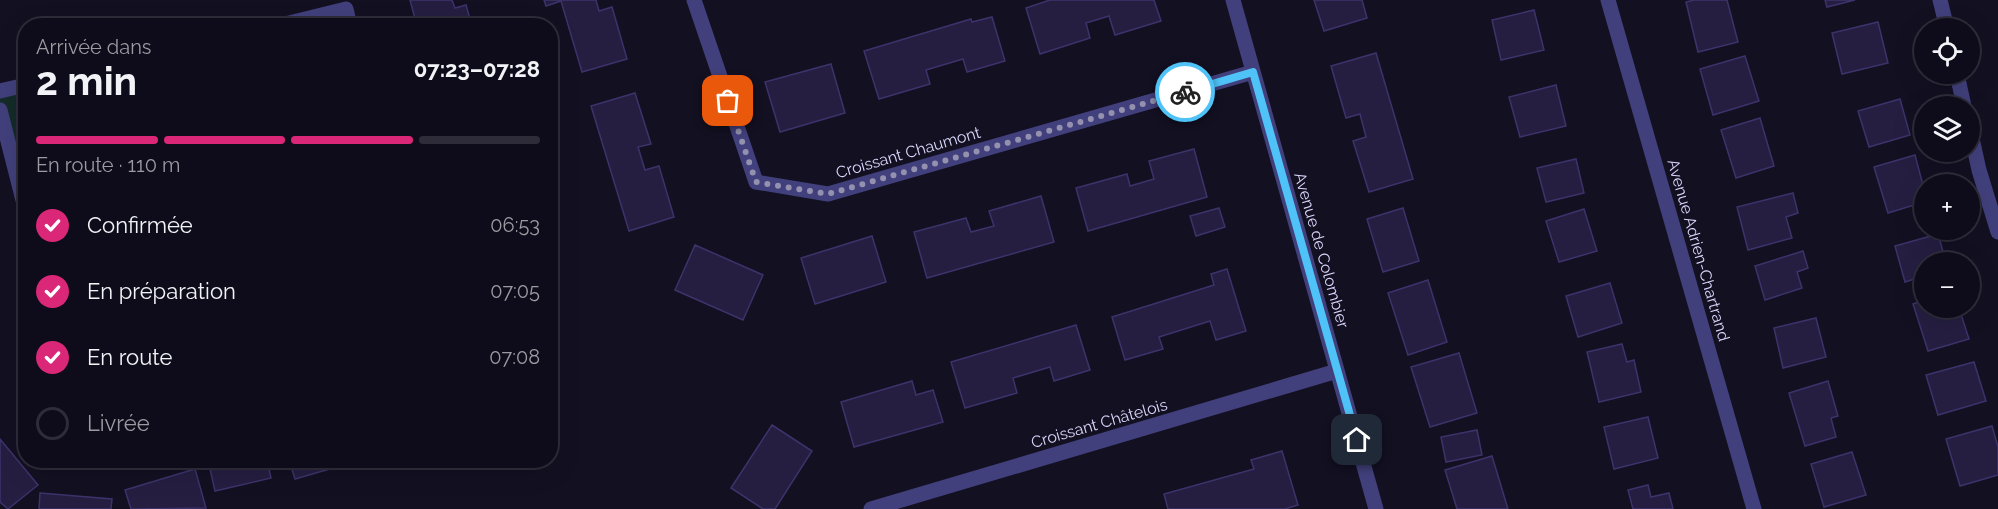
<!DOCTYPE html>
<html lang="fr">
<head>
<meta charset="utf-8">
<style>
  :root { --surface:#0e0c1a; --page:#171523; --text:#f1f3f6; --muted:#9b9ba2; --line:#2e2c39; --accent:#db2777 }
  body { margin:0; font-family:Raleway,sans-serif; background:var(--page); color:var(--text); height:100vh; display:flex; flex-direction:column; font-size:22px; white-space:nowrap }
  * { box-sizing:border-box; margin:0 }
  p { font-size:20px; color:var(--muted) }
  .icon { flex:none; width:33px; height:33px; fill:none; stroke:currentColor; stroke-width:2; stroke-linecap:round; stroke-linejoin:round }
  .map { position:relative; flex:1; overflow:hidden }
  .sheet { position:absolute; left:18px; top:18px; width:540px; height:450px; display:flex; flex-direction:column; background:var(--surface); border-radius:24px; box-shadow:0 6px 24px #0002,0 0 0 2px var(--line) }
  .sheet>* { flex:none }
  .buttons { position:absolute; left:1914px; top:18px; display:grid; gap:12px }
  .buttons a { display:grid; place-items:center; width:66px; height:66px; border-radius:50%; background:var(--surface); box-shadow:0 6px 24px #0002,0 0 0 2px var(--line); font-size:30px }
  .pin { position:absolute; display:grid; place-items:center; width:51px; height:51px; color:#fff; margin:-26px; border-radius:12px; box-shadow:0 3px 9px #0006 }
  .courier { position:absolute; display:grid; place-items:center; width:60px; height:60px; margin:-30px; border:4px solid #4fc3f7; border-radius:50%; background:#fff; color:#222; box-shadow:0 2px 8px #0007 }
  .summary em { font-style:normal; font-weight:700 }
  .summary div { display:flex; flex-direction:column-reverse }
  .summary { display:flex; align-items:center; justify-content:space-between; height:102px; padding:0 18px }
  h1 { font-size:39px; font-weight:700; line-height:45px }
  .bar { display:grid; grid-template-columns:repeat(4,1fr); gap:9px 6px; align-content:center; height:72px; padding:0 18px }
  .bar i { height:8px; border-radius:4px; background:var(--line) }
  .bar .on { background:var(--accent) }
  .bar p { grid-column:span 4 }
  ol { padding:0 18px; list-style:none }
  li { display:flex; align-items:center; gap:18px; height:66px }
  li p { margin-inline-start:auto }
  li .icon { padding:6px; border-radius:50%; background:var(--accent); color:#fff; stroke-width:4 }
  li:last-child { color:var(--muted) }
  li i { width:33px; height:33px; border:3px solid var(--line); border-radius:50% }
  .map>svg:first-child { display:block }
</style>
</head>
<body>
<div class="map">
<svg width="1998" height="509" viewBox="0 0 1998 509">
  <rect width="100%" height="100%" fill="#131022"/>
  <path fill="#142b2a" d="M25,86V214L0,112V93Z"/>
  <path fill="#251e41" stroke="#3d336b" stroke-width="1.5" d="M410,0H452L455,8L466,5L472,26H417Z
    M544,0H596L599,11L612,7L627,59L582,72L561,1L546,6Z
    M1050,0H1154L1161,21L1115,35L1109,16L1086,23L1090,38L1040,54L1026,8Z
    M1314,0H1362L1367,18L1324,31Z
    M1694,0H1727L1738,42L1698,52L1686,2Z
    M1825,0H1855L1827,7Z
    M1534,10L1544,50L1501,60L1492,20Z
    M992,17L1005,61L967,72L963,59L926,70L930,84L879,99L864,51L971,19L972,22Z
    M1878,22L1888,63L1842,74L1832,33Z
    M1376,53L1413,179L1369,192L1353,141L1366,137L1360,114L1346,118L1331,66Z
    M1745,56L1759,101L1713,115L1700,69Z
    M831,64L845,113L780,132L765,82Z
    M1556,85L1566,126L1520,137L1509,97Z
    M635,93L651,144L638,147L645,170L659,166L674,217L629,231L591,106Z
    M1900,99L1910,135L1869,147L1858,111Z
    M1760,118L1774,166L1736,178L1721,130Z
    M1194,149L1207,197L1088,231L1076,188L1127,174L1130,186L1154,179L1149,161Z
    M1915,155L1924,189V202L1888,213L1874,167Z
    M1576,159L1584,193L1546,202L1537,168Z
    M1793,193L1798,213L1786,217L1792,238L1748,250L1737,207Z
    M1041,196L1054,242L927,278L914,232L966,218L971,232L994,226L989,211Z
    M1219,208L1225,227L1196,236L1190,216Z
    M1403,208L1419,261L1383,272L1367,219Z
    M1584,209L1597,251L1559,262L1546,221Z
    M1938,234L1946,262H1924V276L1905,282L1895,246Z
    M872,236L886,282L815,304L801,258Z
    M695,245L763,275L743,320L675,290Z
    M1803,251L1808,268L1797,272L1802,288L1765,300L1755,266Z
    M1227,269L1246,331L1216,340L1210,321L1159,337L1163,349L1125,360L1112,317L1214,285L1211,274Z
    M1428,280L1447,342L1408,355L1388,293Z
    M1610,283L1622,323L1578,337L1566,296Z
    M1924,300V308H1959L1969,339L1928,351L1913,304Z
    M1816,318L1826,357L1783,368L1774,328Z
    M1076,325L1090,370L1054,381L1050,367L1013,378L1017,393L965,408L951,362Z
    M1622,344L1627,362L1634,360L1641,392L1599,402L1587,352Z
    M1459,353L1477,413L1430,427L1411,367Z
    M1974,362L1986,401L1938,415L1926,375Z
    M912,381L916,395L933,390L943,422L854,447L841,402Z
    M1828,381L1838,416L1831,418L1836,437L1805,446L1789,393Z
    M1648,417L1658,458L1614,469L1604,427Z
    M772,425L812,451L775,509H763L731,488Z
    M1992,426L1998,447V475L1960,486L1946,439Z
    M1477,430L1482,455L1446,462L1441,437Z
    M0,439L38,485L8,509L0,502Z
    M1282,451L1298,505L1285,509H1168L1164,494L1254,469L1251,460Z
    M1852,452L1866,495L1824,507L1811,464Z
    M1492,456L1508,509H1457L1445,470Z
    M208,460H267L271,478L215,491Z
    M289,460H353L354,462L295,479Z
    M378,460H406L380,469Z
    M195,469L206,508L131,509L125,490Z
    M1648,485L1651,497L1669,493L1673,509H1633L1628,490Z
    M40,493L112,499L111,509H39Z"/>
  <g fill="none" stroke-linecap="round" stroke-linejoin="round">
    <path stroke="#42407c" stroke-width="15" d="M694,0L756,182L828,194L1253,72
      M1233,0L1376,509
      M1608,0L1754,509
      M1940,0L1947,28
      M277,26L346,9L350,26
      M1957,74L1964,106
      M0,91L26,85
      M0,110L26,212
      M1970,129L1979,170L1998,232
      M871,509L1337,371"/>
  </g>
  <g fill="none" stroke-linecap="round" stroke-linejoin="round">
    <path stroke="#9491af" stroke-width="6" stroke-dasharray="0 10.8" d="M728,101L756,182L828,194L1185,92"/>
    <path stroke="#4fc3f7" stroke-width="8" d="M1185,92L1253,72L1357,440"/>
  </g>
  <g text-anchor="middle" stroke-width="4.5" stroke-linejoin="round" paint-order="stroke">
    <g font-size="16" fill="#dad6fb" stroke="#131022">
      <text transform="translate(908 152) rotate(-16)" y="6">Croissant Chaumont</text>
      <text transform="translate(1322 250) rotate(74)" y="6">Avenue de Colombier</text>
      <text transform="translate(1699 250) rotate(74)" y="6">Avenue Adrien-Chartrand</text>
      <text transform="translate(1099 423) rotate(-16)" y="6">Croissant Châtelois</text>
    </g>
  </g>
</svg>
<div class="buttons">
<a><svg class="icon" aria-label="locate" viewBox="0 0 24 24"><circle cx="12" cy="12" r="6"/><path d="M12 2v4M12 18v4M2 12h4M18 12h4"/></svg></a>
<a><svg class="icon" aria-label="layers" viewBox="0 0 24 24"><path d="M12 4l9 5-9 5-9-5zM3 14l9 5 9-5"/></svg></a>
<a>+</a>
<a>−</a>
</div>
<div class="pin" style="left:728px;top:101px;background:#ea580c"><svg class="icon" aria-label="bag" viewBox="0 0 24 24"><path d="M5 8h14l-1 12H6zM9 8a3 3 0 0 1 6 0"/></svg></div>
<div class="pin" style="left:1357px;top:440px;background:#1f2937"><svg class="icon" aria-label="home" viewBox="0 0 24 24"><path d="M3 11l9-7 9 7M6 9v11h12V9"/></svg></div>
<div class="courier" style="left:1185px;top:92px"><svg class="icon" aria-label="bike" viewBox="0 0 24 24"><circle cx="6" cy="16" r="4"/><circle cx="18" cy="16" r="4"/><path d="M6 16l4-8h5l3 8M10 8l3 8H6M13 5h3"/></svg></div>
<section class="sheet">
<div class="summary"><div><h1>2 min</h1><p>Arrivée dans</p></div><em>07:23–07:28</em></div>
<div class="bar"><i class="on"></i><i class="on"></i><i class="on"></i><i></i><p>En route · 110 m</p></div>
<ol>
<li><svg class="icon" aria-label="check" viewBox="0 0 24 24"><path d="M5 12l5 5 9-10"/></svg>Confirmée<p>06:53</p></li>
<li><svg class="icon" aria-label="check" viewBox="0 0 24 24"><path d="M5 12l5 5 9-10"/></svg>En préparation<p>07:05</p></li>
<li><svg class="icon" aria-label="check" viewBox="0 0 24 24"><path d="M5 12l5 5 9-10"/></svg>En route<p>07:08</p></li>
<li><i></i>Livrée</li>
</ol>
</section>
</div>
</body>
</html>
